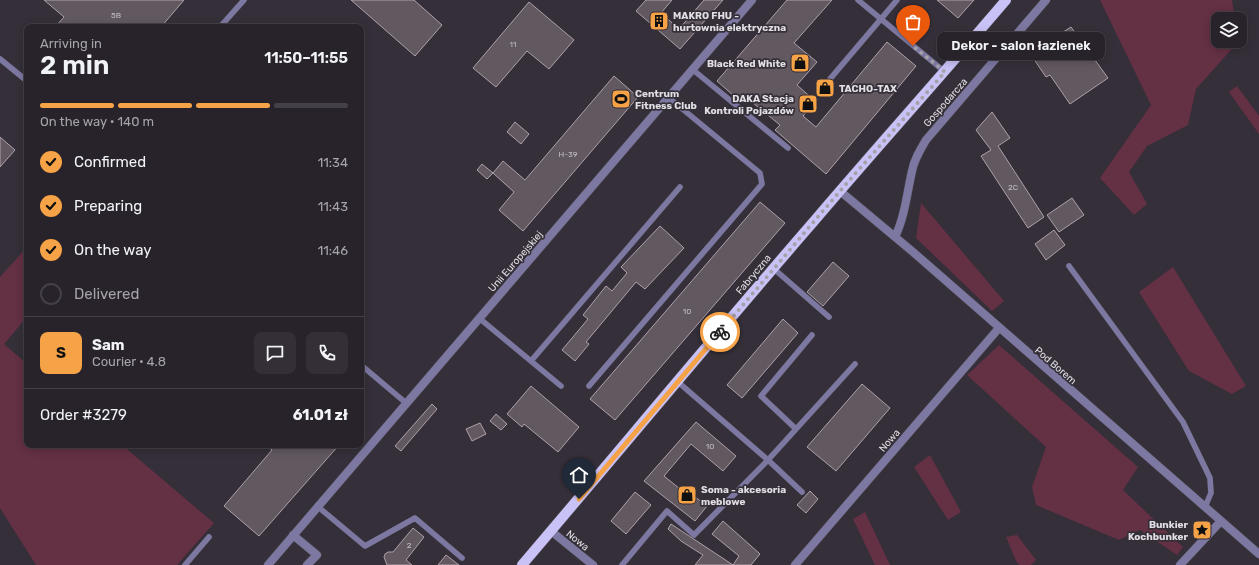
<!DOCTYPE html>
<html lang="en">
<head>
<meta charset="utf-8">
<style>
  :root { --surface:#28232b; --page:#342f37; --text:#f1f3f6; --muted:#a5a4a9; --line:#444047; --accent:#f6a246 }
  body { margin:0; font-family:Rubik,sans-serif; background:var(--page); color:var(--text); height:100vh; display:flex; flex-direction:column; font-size:15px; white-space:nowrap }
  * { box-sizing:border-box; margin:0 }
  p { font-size:13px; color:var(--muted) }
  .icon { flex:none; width:22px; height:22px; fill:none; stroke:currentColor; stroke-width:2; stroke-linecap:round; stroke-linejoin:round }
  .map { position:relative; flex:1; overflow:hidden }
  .drawer { position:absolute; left:24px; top:24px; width:340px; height:424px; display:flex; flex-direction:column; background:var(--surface); border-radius:8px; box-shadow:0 2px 10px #0003,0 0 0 1px var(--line) }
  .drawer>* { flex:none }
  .fabs { position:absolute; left:1211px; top:12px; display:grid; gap:8px }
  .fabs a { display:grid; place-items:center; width:36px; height:36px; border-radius:8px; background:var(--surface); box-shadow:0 2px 10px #0003,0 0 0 1px var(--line); font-size:20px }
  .pin { position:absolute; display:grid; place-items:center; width:34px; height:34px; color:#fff; margin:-41px -17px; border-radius:50% 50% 50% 0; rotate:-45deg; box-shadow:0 0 4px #0007 }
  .pin .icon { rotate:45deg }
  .courier { position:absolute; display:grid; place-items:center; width:40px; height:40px; margin:-20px; border:3px solid #f6a246; border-radius:50%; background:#fff; color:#222; box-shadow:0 1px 5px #0007 }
  .bubble { position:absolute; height:28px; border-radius:8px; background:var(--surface); box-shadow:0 2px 10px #0003,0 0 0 1px var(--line); font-size:13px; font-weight:600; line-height:28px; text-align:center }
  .summary em { font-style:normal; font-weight:600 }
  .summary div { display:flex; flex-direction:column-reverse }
  .summary { display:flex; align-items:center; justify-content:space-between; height:68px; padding:0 16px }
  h1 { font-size:26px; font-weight:600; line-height:30px }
  .bar { display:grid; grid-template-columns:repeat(4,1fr); gap:6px 4px; align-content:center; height:48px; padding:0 16px }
  .bar i { height:5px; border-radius:3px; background:var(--line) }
  .bar .active { background:var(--accent) }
  .bar p { grid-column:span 4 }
  .line { display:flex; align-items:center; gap:10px; padding:0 16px; border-top:1px solid var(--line) }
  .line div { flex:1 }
  .round { display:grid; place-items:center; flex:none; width:42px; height:42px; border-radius:8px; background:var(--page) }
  ol { padding:0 16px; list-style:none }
  li { display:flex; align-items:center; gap:12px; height:44px }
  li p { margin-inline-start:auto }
  li .icon { padding:4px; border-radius:50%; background:var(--accent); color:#111; stroke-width:4 }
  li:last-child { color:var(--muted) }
  li i { width:22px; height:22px; border:2px solid var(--line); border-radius:50% }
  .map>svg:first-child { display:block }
</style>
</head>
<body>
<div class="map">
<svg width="1259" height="565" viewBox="0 0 1259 565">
  <rect width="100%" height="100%" fill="#352f39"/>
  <path fill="#643044" d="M1100,0H1232L1235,19H1218V41H1239L1196,89L1188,125L1147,146L1129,172L1147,204L1134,215L1100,178L1151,105Z
    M1237,86L1259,116V134L1229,92Z
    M921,203L1004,301L992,311L916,238Z
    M27,247V317L4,344L27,364V445H122L214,523L177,565H36L0,508V277Z
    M1173,267L1246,386L1232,394L1189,371L1139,292Z
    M999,345L1138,467L1123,490L1183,547L1177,555L1140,530L1119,540L1036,505L1032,487L1046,447L967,375Z
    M930,455L961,512L948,520L914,467Z
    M865,512L890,565H875L853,519Z
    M1017,535L1036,560L1031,565H1020L1017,563L1006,537Z"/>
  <path fill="#625860" stroke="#ada1aa" d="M44,0H184L161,27H55L64,17Z
    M351,0H414L442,25L415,56Z
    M646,0H672L661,13L679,29L704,0H723L680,49L636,11Z
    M787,0H832L794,43L817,62L797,85L815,101L803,116L816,127L887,42L916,66L826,174L775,130L780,125L747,98L742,103L717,81Z
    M937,0H974L958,18Z
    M529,2L574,40L549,69L527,51L496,87L473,68Z
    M1071,27L1108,78L1070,104L1050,75L1046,77L1029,52L1036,40L1041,46Z
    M614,76L638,97L523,231L499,210L514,192L493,173L503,161L525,180Z
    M992,112L1010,138L998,146L1044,217L1028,228L981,156L991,150L976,130Z
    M515,122L529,134L521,144L507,132Z
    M0,137L15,150L0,167Z
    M482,164L493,173L487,179L477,170Z
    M1072,198L1084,215L1059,232L1047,215Z
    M760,202L785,223L615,420L590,399Z
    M660,226L684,248L645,289L636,282L586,342L589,344L575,361L562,350L588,319L583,315L606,286L612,291L627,273L621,267Z
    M1054,230L1065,245L1046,260L1035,244Z
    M833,262L849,276L823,306L807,292Z
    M783,319L798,333L742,398L727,385Z
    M862,384L890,408L836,471L807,447Z
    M531,386L579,427L558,452L524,424L522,427L507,414Z
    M432,404L437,409L401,451L395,446Z
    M496,414L507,424L501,430L490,421Z
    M696,422L736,456L723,471L691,444L664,476L680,489L682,487L707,506L695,521L644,481Z
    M480,423L486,434L472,441L466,429Z
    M266,445H339L259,536L224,506L272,450Z
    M810,491L818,499L806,513L797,505Z
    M635,492L651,505L626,534L611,521Z
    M723,521L760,554L751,565H695L703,555L681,541L668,529L671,524L733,565L739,556L712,534Z
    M413,528L424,537L406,560L412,565H387L384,557L385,554L388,552H393Z
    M446,555L459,565H438Z"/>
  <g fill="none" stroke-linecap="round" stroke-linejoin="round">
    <g stroke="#514b54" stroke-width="6">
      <path id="service" d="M858,0L945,72
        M220,27L244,0
        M0,59L27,81
        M692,69L788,148
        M830,79L897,0
        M1069,266L1183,422L1210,478L1211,493L1205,507
        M773,268L829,317
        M479,318L561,386
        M531,361L680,187
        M361,365L406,403
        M678,382L768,460L802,492
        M589,386L762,184L760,173L668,97
        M796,429L761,396L812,335
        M317,506L365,546L415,518L462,558
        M185,565L209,537
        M622,565L667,511L694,535L768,460L855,364"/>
    </g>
    <g stroke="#514b54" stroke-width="9">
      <path id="minor" d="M840,191L913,252L1259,554
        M895,237C905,216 907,193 912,171C914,160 920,150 926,140L1046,0
        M551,531L593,565
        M293,535L317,555L307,565
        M268,565L752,0
        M795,565L999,328
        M1180,565L1221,521"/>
    </g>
    <g stroke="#514b54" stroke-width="11">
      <path id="primary" d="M522,565C620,450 716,334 815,220C878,146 943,74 1006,0"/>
    </g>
    <use href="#service" stroke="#7c78a2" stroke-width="5.5"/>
    <use href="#minor" stroke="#7c78a2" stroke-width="8"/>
    <use href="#primary" stroke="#c8c2f7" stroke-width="10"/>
  </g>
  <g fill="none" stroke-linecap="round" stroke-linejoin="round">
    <path stroke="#a5a1a8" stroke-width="4" stroke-dasharray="0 7.2" d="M720,332L840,191L945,72L913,46"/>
    <path stroke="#f6a246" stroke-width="5" d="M579,499L720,332"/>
  </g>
  <defs>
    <g id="building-square" transform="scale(1)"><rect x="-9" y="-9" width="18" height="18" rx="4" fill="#f6a246" stroke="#352f39"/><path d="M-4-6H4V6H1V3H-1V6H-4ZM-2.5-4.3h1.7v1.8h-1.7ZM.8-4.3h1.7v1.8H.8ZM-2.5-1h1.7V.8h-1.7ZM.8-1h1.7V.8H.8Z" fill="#111"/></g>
    <g id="shop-square" transform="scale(1)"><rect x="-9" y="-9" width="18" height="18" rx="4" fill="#f6a246" stroke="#352f39"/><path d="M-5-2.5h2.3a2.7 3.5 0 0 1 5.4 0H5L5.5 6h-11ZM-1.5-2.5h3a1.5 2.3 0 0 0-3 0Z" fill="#111"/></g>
    <g id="stadium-square" transform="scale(1)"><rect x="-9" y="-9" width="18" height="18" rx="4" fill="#f6a246" stroke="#352f39"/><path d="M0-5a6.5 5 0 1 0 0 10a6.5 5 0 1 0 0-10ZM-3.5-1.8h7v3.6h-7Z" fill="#111"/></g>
    <g id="sight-square" transform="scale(1)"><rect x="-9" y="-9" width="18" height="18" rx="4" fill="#f6a246" stroke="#352f39"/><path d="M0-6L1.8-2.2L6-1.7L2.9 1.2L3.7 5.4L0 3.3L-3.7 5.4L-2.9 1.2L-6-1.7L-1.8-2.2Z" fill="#111"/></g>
  </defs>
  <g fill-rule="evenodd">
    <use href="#building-square" x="659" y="21"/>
    <use href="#shop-square" x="800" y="63"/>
    <use href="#shop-square" x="825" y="88"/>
    <use href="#stadium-square" x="621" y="99"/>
    <use href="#shop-square" x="808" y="104"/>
    <use href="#shop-square" x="687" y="495"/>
    <use href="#sight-square" x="1202" y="530"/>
  </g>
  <g text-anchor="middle" stroke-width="3.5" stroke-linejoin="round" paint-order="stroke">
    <g font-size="8" fill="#c1bcc3">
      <text x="116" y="18">5B</text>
      <text x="513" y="47">11</text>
      <text x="568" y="157">H-39</text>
      <text x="1013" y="190">2C</text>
      <text x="687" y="314">10</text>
      <text x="710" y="449">10</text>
      <text x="409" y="548">2</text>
    </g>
    <g font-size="10" font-weight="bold" fill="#e1dee4" stroke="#352f39" text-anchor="start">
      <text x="673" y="19">MAKRO FHU -<tspan x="673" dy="12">hurtownia elektryczna</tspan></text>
      <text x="786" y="67" text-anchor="end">Black Red White</text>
      <text x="839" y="92">TACHO-TAX</text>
      <text x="635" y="97">Centrum<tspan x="635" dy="12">Fitness Club</tspan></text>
      <text x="794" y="102" text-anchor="end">DAKA Stacja<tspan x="794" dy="12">Kontroli Pojazdów</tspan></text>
      <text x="701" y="493">Soma - akcesoria<tspan x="701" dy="12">meblowe</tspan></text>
      <text x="1188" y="528" text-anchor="end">Bunkier<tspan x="1188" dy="12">Kochbunker</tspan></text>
    </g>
    <g font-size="10" fill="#e1dee4" stroke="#352f39">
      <text transform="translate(945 102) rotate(-49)" y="4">Gospodarcza</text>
      <text transform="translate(515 261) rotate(-49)" y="4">Unii Europejskiej</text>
      <text transform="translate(753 274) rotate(-50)" y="4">Fabryczna</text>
      <text transform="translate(1056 365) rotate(41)" y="4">Pod Borem</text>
      <text transform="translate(889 440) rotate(-49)" y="4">Nowa</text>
      <text transform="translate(578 540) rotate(39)" y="4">Nowa</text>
    </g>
  </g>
</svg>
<div class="fabs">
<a><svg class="icon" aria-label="layers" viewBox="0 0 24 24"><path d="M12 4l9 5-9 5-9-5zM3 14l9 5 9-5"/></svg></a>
</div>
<div class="pin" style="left:913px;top:46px;background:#ea580c"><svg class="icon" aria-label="bag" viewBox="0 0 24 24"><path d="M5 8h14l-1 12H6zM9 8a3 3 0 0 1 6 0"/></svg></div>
<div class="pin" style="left:579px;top:499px;background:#1f2937"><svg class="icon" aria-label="home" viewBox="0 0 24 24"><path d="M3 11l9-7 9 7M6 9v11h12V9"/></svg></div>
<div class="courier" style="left:720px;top:332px"><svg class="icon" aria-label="bike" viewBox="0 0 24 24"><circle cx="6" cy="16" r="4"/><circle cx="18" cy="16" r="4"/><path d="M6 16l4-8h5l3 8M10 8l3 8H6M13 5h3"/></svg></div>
<div class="bubble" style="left:937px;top:32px;width:168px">Dekor - salon łazienek</div>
<section class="drawer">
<div class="summary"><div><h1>2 min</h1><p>Arriving in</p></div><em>11:50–11:55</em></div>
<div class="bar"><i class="active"></i><i class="active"></i><i class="active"></i><i></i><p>On the way · 140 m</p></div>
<ol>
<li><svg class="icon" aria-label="check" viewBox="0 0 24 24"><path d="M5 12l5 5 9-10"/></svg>Confirmed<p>11:34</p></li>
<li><svg class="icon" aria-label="check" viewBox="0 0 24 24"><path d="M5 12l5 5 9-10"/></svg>Preparing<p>11:43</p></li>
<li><svg class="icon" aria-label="check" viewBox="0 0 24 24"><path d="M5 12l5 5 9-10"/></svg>On the way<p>11:46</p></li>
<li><i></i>Delivered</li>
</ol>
<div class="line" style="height:72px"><b class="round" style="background:var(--accent);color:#111">S</b><div><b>Sam</b><p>Courier · 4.8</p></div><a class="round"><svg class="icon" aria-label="chat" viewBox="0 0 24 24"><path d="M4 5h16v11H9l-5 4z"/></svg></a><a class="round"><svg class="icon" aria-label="phone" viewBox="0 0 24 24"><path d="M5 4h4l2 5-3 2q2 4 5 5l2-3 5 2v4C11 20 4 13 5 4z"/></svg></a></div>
<div class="line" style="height:52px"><div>Order #3279</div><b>61.01 zł</b></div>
</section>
</div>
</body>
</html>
